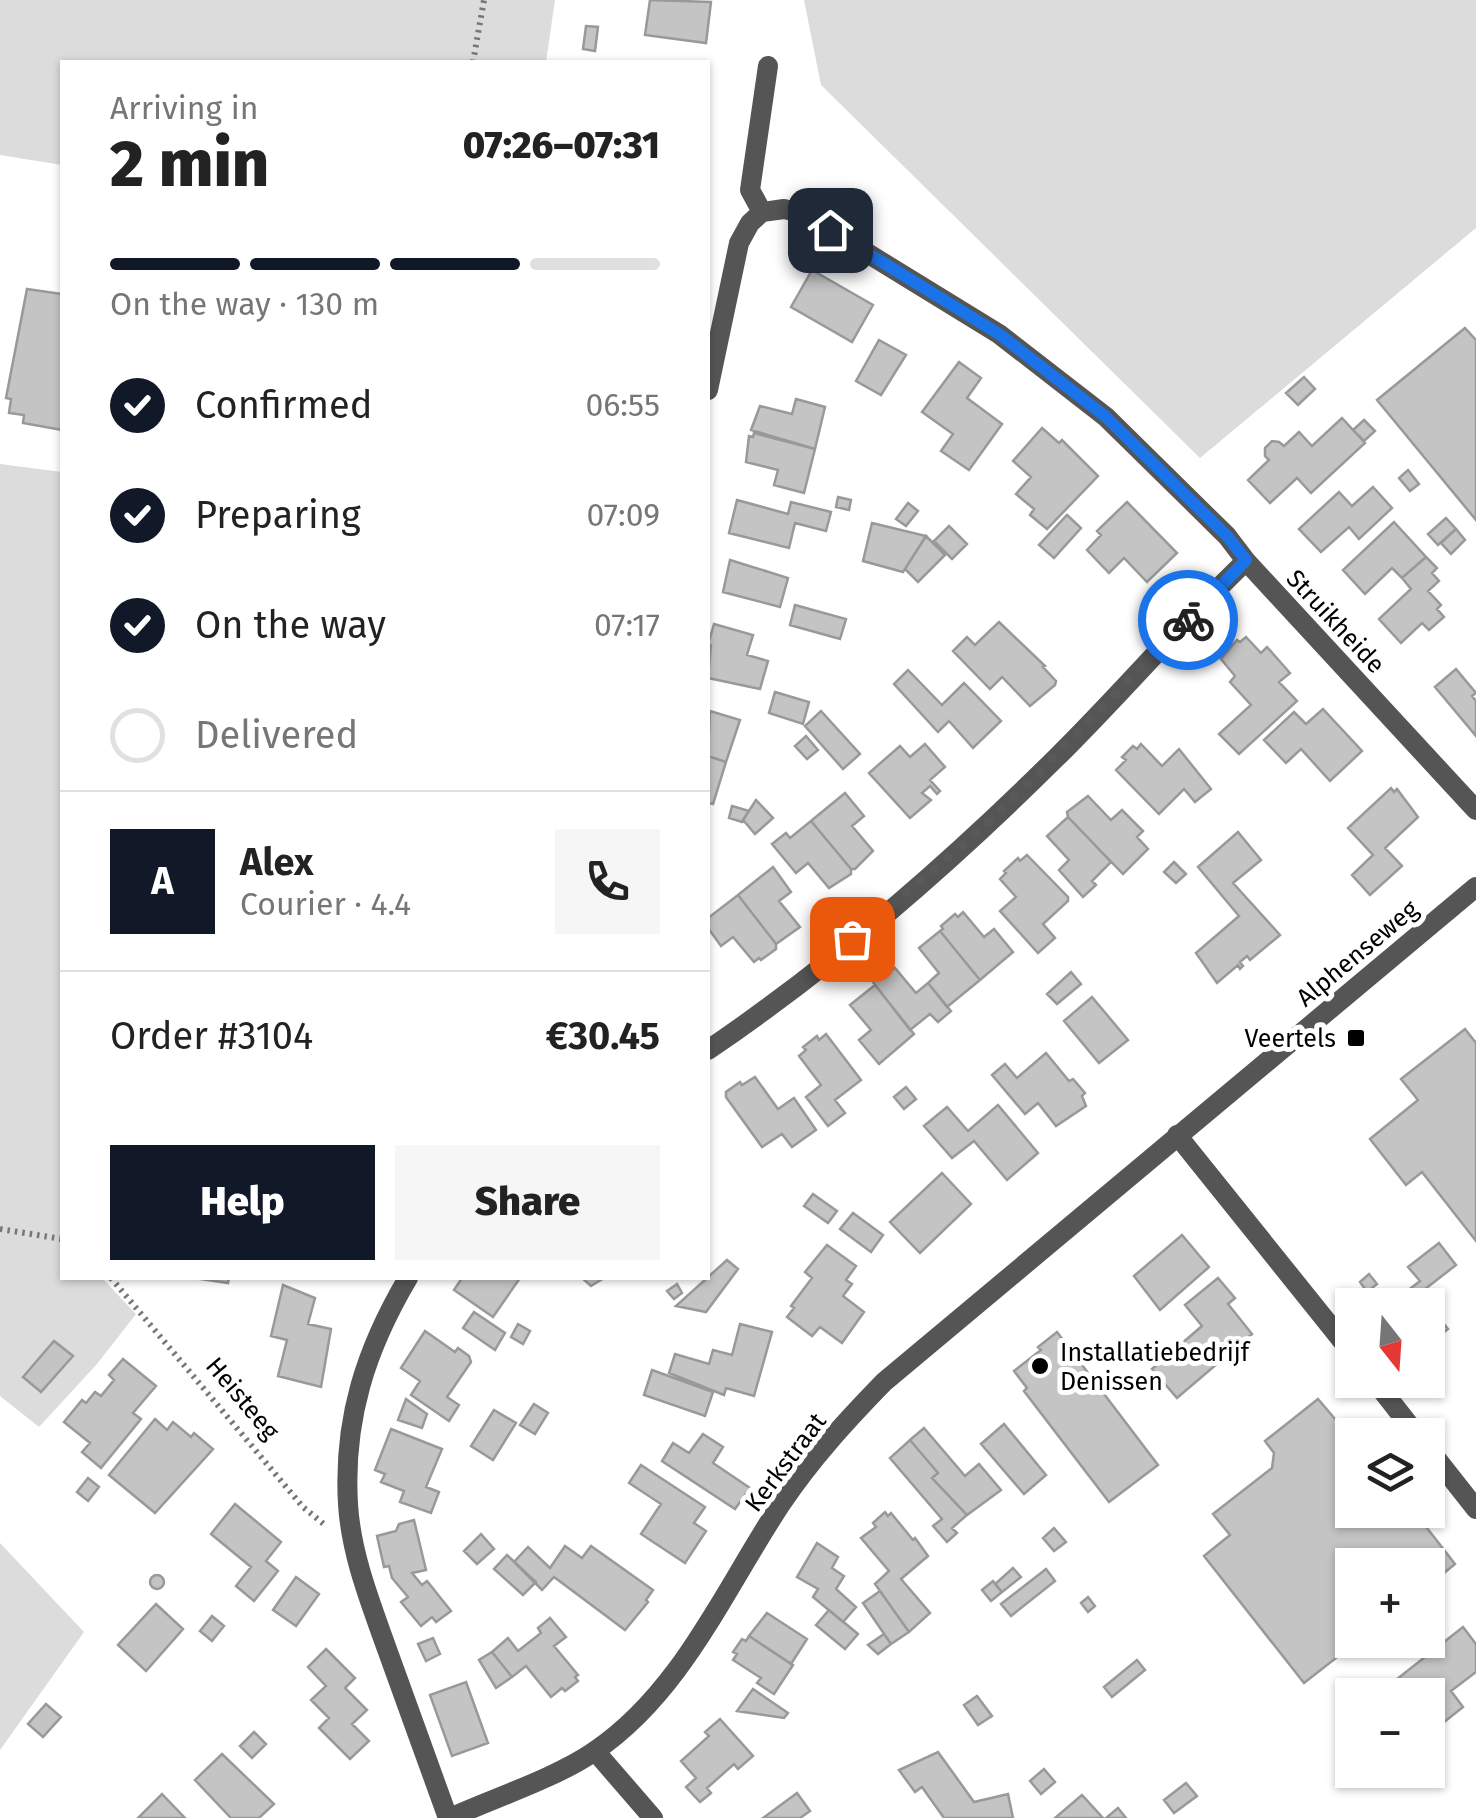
<!DOCTYPE html>
<html lang="en">
<head>
<meta charset="utf-8">
<style>
  :root { --surface:#fff; --page:#f6f6f6; --text:#222; --muted:#767676; --line:#e0e0e0; --accent:#111827 }
  body { margin:0; font-family:"Fira Sans",sans-serif; background:var(--page); color:var(--text); height:100vh; display:flex; flex-direction:column; font-size:38px; white-space:nowrap }
  * { box-sizing:border-box; margin:0 }
  p { font-size:32px; color:var(--muted) }
  .icon { flex:none; width:55px; height:55px; fill:none; stroke:currentColor; stroke-width:2; stroke-linecap:round; stroke-linejoin:round }
  .map { position:relative; flex:1; overflow:hidden }
  .panel { position:absolute; left:60px; top:60px; width:650px; height:1220px; display:flex; flex-direction:column; background:var(--surface); border-radius:0px; box-shadow:0 2px 8px #0004 }
  .panel>* { flex:none }
  .needle { width:65px; rotate:163deg }
  .fabs { position:absolute; left:1335px; top:1288px; display:grid; gap:20px }
  .fabs a { display:grid; place-items:center; width:110px; height:110px; border-radius:0px; background:var(--surface); box-shadow:0 2px 8px #0004; font-size:50px }
  .pin { position:absolute; display:grid; place-items:center; width:85px; height:85px; color:#fff; margin:-42px; border-radius:20px; box-shadow:0 5px 15px #0006 }
  .courier { position:absolute; display:grid; place-items:center; width:100px; height:100px; margin:-50px; border:8px solid #1a73e8; border-radius:50%; background:#fff; color:#222; box-shadow:0 2px 12px #0007 }
  .overview em { font-style:normal; font-weight:800 }
  .overview div { display:flex; flex-direction:column-reverse }
  .overview { display:flex; align-items:center; justify-content:space-between; height:170px; padding:0 50px }
  h1 { font-size:65px; font-weight:800; line-height:75px }
  .bar { display:grid; grid-template-columns:repeat(4,1fr); gap:15px 10px; align-content:center; height:120px; padding:0 50px }
  .bar i { height:12px; border-radius:8px; background:var(--line) }
  .bar .selected { background:var(--accent) }
  .bar p { grid-column:span 4 }
  .line { display:flex; align-items:center; gap:25px; padding:0 50px; border-top:2px solid var(--line) }
  .line div { flex:1 }
  .round { display:grid; place-items:center; flex:none; width:105px; height:105px; border-radius:0px; background:var(--page) }
  ol { padding:0 50px; list-style:none }
  li { display:flex; align-items:center; gap:30px; height:110px }
  li p { margin-inline-start:auto }
  li .icon { padding:10px; border-radius:50%; background:var(--accent); color:#fff; stroke-width:4 }
  li:last-child { color:var(--muted) }
  li i { width:55px; height:55px; border:5px solid var(--line); border-radius:50% }
  .cta { display:flex; gap:20px; margin-top:auto; padding:20px 50px }
  .cta a { flex:1; height:115px; border-radius:0px; background:var(--accent); color:#fff; font-size:40px; font-weight:800; line-height:115px; text-align:center }
  .cta a+a { background:var(--page); color:var(--text) }
  .map>svg:first-child { display:block }
</style>
</head>
<body>
<div class="map">
<svg width="1476" height="1818" viewBox="0 0 1476 1818">
  <rect width="100%" height="100%" fill="#fff"/>
  <path fill="#dcdcdc" d="M0,0H555L546,62H62V165L0,155Z
    M804,0H1476V228L1200,458L821,85Z
    M0,464L62,472V1231L59,1232L62,1236V1278H102L136,1314L97,1364L39,1427L0,1396Z
    M0,1543L84,1632L0,1750Z"/>
  <path fill="#c4c4c4" stroke="#999" stroke-width="2.5" d="M650,0L711,2L706,43L645,35Z
    M586,26L598,27L595,51L583,49Z
    M812,270L873,305L852,342L791,307Z
    M27,289L62,294V430L23,423L24,415L9,413L11,399L6,398Z
    M1465,328L1476,340V520L1377,400Z
    M879,340L906,355L881,395L856,381Z
    M959,362L981,378L967,398L1002,424L969,470L941,451L953,434L922,412Z
    M1304,377L1315,389L1298,405L1286,393Z
    M796,399L825,407L815,449L751,430L760,406L792,414Z
    M1342,418L1365,443L1311,493L1297,478L1270,503L1248,480L1269,460L1265,456V448L1272,441L1279,442L1284,446L1299,432L1312,446Z
    M1364,420L1375,431L1364,441L1353,430Z
    M1042,428L1059,443L1062,440L1098,476L1047,529L1030,515L1034,509L1016,494L1031,477L1013,461Z
    M754,433L815,449L804,493L774,485L778,470L746,462L749,436L753,437Z
    M1408,470L1419,484L1410,491L1399,478Z
    M1373,487L1392,508L1359,539L1349,527L1321,552L1299,529L1339,492L1352,506Z
    M838,497L851,500L849,510L836,507Z
    M737,500L788,514L791,502L831,512L826,531L795,523L789,548L729,533Z
    M1127,502L1177,553L1147,582L1124,558L1109,573L1087,550L1101,535L1097,531Z
    M908,503L918,511L906,526L896,519Z
    M1067,515L1081,528L1054,558L1039,545Z
    M1446,518L1456,529L1438,545L1428,534Z
    M1394,522L1426,557L1402,578L1392,568L1365,594L1343,570Z
    M872,523L926,536L903,572L863,561Z
    M949,526L967,544L952,559L934,541Z
    M1456,529L1465,540L1451,554L1441,543Z
    M926,536L945,555L918,582L905,569Z
    M1426,557L1437,568L1432,573L1439,581L1428,591L1441,605L1437,609L1444,617L1429,630L1422,623L1401,643L1379,619L1411,589L1402,578Z
    M730,560L788,578L780,607L723,592Z
    M795,605L846,619L840,639L790,625Z
    M999,622L1045,666L1043,667L1056,681L1055,685L1030,706L1002,677L990,689L953,651L967,637L975,645Z
    M714,624L753,635L747,655L768,661L760,689L708,678L711,645H708Z
    M1246,637L1261,653L1267,647L1290,673L1279,682L1297,701L1239,754L1219,734L1251,705L1230,682L1235,676L1221,659L1237,640L1240,642Z
    M1456,669L1476,693L1472,696L1476,701V736L1435,687Z
    M908,670L942,705L964,683L1001,721L973,748L949,721L938,732L894,684Z
    M775,692L809,702L803,724L769,713Z
    M1323,709L1362,751L1330,781L1301,749L1286,763L1264,740L1294,712L1306,724Z
    M710,711L740,720L726,762L708,756Z
    M821,711L860,754L843,769L805,726Z
    M806,736L818,750L807,759L795,746Z
    M925,744L945,767L930,780L940,791L937,794L930,786L922,793L931,800L910,818L869,773L900,746L910,757Z
    M1141,744L1162,766L1179,749L1211,789L1195,802L1184,789L1159,814L1116,770L1126,760L1122,757L1133,746L1137,749Z
    M708,756L726,762L713,804L708,803Z
    M1391,788L1394,792L1397,789L1418,817L1385,848L1402,866L1370,895L1352,875L1373,855L1348,828Z
    M845,793L864,816L852,826L873,851L855,869H851L811,821Z
    M1088,796L1111,820L1122,810L1143,831L1137,837L1148,849L1123,874L1068,817L1067,812Z
    M756,800L773,818L755,834L743,820Z
    M732,806L749,811L742,822L729,818Z
    M1068,817L1111,862L1092,881L1096,885L1083,897L1059,870L1069,860L1047,836Z
    M811,821L851,869V874L829,888L808,863L796,873L772,844L786,833L790,838Z
    M1238,832L1261,860L1233,883L1280,935L1250,960L1247,956L1240,962L1243,966L1240,969L1238,965L1217,983L1196,953L1239,916L1198,867Z
    M1027,855L1068,897V901L1043,924L1055,938L1038,953L1000,911L1016,897L1000,879L1006,873L1004,871L1018,858L1020,861Z
    M1174,862L1186,874L1176,883L1164,872Z
    M773,867L791,892L779,901L800,927L776,944L738,895Z
    M738,895L776,944V949L761,960L759,958L754,962L733,937L721,946L708,928V918Z
    M963,912L984,937L994,929L1013,952L980,980L940,931L943,929L941,926L955,914L958,917Z
    M940,931L980,980L947,1007L928,983L939,973L919,948Z
    M895,968L916,993L928,983L951,1011L938,1022L930,1014L910,1030L873,982Z
    M1071,972L1081,984L1057,1004L1047,994Z
    M875,985L914,1034L879,1064L859,1040L871,1030L850,1005Z
    M1092,997L1128,1040L1099,1063L1064,1021Z
    M1465,1029L1476,1043V1241L1422,1172L1406,1185L1370,1139L1418,1100L1401,1079Z
    M826,1034L861,1080L835,1100L845,1113L828,1126L806,1097L821,1085L799,1056L806,1050L803,1047L817,1036L819,1040Z
    M1046,1053L1069,1081L1073,1079L1085,1093L1082,1096L1086,1106L1056,1126L1038,1103L1025,1114L992,1075L1005,1064L1017,1078Z
    M755,1077L778,1109L794,1098L816,1130L792,1147L782,1134L762,1147L726,1097V1092L740,1082L742,1085Z
    M906,1087L916,1099L904,1109L894,1097Z
    M998,1105L1038,1153L1007,1180L974,1141L952,1158L924,1126L947,1107L968,1131Z
    M942,1173L971,1204L920,1253L890,1222Z
    M813,1194L837,1211L828,1223L804,1206Z
    M853,1213L883,1235L871,1252L840,1229Z
    M1182,1235L1209,1267L1160,1310L1134,1276Z
    M1439,1243L1456,1265L1420,1293L1448,1329L1428,1345V1305H1389L1420,1281L1408,1267Z
    M827,1245L856,1266L846,1280L852,1284L843,1296L864,1312L842,1343L820,1327L812,1336L787,1317L794,1308L791,1306L812,1278L805,1272Z
    M727,1260L738,1269L706,1312L676,1306Z
    M1369,1274L1377,1284L1367,1292L1360,1282Z
    M194,1278H229L228,1283Z
    M462,1278H520L493,1317L454,1290Z
    M582,1278H604L591,1286Z
    M1218,1278L1235,1298L1228,1304L1252,1334L1177,1398L1152,1369L1202,1326L1185,1305Z
    M677,1284L682,1293L674,1299L667,1291Z
    M283,1285L315,1298L308,1324L331,1329L321,1387L278,1376L287,1340L271,1336Z
    M474,1312L505,1333L495,1350L463,1328Z
    M518,1324L530,1331L523,1344L511,1337Z
    M740,1324L772,1332L754,1396L726,1388L724,1395L669,1373L675,1354L709,1364L713,1350L732,1355Z
    M425,1331L455,1352L458,1348L469,1356L471,1362L447,1397L459,1405L449,1421L411,1395L420,1381L401,1368Z
    M1057,1332L1158,1465L1109,1502L1024,1391L1027,1388L1014,1371L1041,1350L1038,1347Z
    M54,1341L73,1356L41,1392L23,1377Z
    M123,1359L156,1386L133,1413L141,1419L101,1468L82,1452L90,1443L64,1422L82,1400L86,1403L95,1392L101,1396L114,1380L109,1375Z
    M652,1370L713,1392L705,1416L644,1395Z
    M406,1399L427,1414L422,1428L398,1420Z
    M1318,1399L1352,1439V1510H1413L1455,1564L1428,1586V1565H1352V1640H1359L1304,1683L1204,1556L1230,1535L1213,1514L1272,1468L1274,1453L1265,1441Z
    M534,1404L548,1413L535,1434L520,1425Z
    M494,1410L516,1423L493,1460L471,1446Z
    M155,1419L167,1430L173,1422L191,1437L194,1433L213,1449L155,1513L109,1475Z
    M1004,1424L1046,1475L1024,1494L981,1444Z
    M924,1428L965,1476L979,1464L1001,1490L967,1515L932,1478L938,1473L910,1440Z
    M391,1429L442,1449L426,1487L439,1492L431,1513L400,1502L404,1491L381,1482L385,1474L375,1470Z
    M703,1434L723,1447L713,1463L750,1488L735,1509L662,1461L673,1443L689,1453Z
    M910,1440L938,1473L932,1478L967,1515L952,1528L957,1533L947,1542L933,1526L942,1519L890,1458Z
    M641,1465L705,1507L694,1523L706,1531L685,1563L641,1534L661,1504L629,1483Z
    M88,1478L99,1487L88,1501L77,1492Z
    M235,1504L281,1542L266,1561L278,1571L254,1601L236,1586L251,1567L211,1534Z
    M885,1512L888,1516L891,1513L913,1540L915,1538L928,1556L901,1579L930,1613L909,1632L875,1584L889,1571L861,1538L876,1527L873,1523Z
    M414,1520L426,1570L412,1573L422,1585L427,1581L451,1611L436,1622L432,1617L421,1626L401,1602L408,1597L392,1578L389,1566L384,1567L377,1536L396,1531L399,1524Z
    M1054,1528L1066,1542L1054,1551L1043,1538Z
    M481,1534L494,1549L477,1564L464,1551Z
    M817,1543L838,1557L832,1568L844,1576L836,1589L856,1607L843,1622L813,1597L818,1589L797,1577Z
    M565,1546L582,1558L591,1546L653,1590L646,1600L648,1602L625,1630L554,1577L542,1590L514,1562L528,1547L550,1568Z
    M507,1555L536,1582L523,1595L494,1569Z
    M1013,1568L1021,1577L1002,1592L995,1584Z
    M1046,1569L1055,1581L1011,1616L1001,1604Z
    M150 1582a7 7 0 1 1 14 0a7 7 0 1 1-14 0Z
    M296,1577L319,1594L296,1626L273,1610Z
    M993,1581L1002,1592L991,1601L982,1590Z
    M880,1591L909,1632L891,1644L863,1603Z
    M1088,1597L1095,1606L1088,1612L1081,1603Z
    M156,1604L183,1629L146,1671L118,1645Z
    M829,1610L858,1634L845,1649L816,1625Z
    M767,1613L807,1639L791,1664L749,1636Z
    M212,1616L224,1626L212,1641L200,1631Z
    M550,1618L566,1637L554,1646L578,1675L575,1677L578,1681L565,1691L562,1688L551,1697L526,1666L512,1677L492,1652L508,1638L518,1651L541,1633L538,1628Z
    M1463,1627L1476,1644V1672L1451,1691L1463,1707L1428,1735V1695L1378,1694Z
    M884,1634L891,1644L878,1654L868,1645Z
    M749,1636L793,1665L774,1694L757,1683L761,1678L733,1660L737,1654L733,1652L742,1639L746,1641Z
    M433,1638L440,1654L426,1661L418,1644Z
    M326,1649L355,1678L345,1688L367,1710L352,1724L369,1741L350,1759L319,1728L329,1718L311,1700L326,1686L308,1667Z
    M492,1652L512,1677L496,1688L479,1660Z
    M1137,1660L1145,1670L1112,1697L1104,1687Z
    M466,1682L488,1743L452,1756L430,1695Z
    M753,1689L788,1713L784,1718L737,1711Z
    M977,1696L992,1716L978,1725L964,1705Z
    M46,1704L61,1717L43,1737L28,1724Z
    M720,1719L753,1756L738,1769L734,1764L707,1788L711,1793L700,1802L686,1787L696,1778L681,1761L709,1736L705,1732Z
    M254,1732L266,1744L252,1758L240,1746Z
    M938,1752L974,1802L1008,1794L1013,1818H944L922,1787L915,1792L899,1770Z
    M222,1754L274,1804L259,1818H231L195,1780Z
    M1044,1769L1055,1782L1041,1794L1030,1781Z
    M1186,1783L1197,1796L1174,1813L1164,1800Z
    M797,1793L810,1811L800,1818H763Z
    M162,1794L185,1818H138Z
    M1082,1795L1103,1818H1055Z
    M1118,1808L1126,1818H1106Z"/>
  <g fill="none" stroke-linecap="round" stroke-linejoin="round">
    <path stroke="#777" stroke-width="6" stroke-dasharray="2.5 5" stroke-linecap="butt" d="M473,62L484,0
      M0,1229L62,1239
      M111,1278L303,1507L325,1525"/>
    <path stroke="#555" stroke-width="20" d="M762,212L784,209L802,213L999,334L1106,417L1227,536L1246,561L1476,810
      M708,390L739,243L750,223L762,212L750,190L768,66
      M708,1050C832,966 949,864 1056,758C1121,694 1180,624 1246,561
      M1177,1135L1352,1353
      M408,1278C366,1349 343,1419 348,1504C351,1555 371,1604 388,1652C408,1707 428,1763 448,1818
      M1374,1380L1417,1435
      M1428,1448L1476,1509
      M595,1751L653,1818"/>
    <path stroke="#555" stroke-width="20" d="M450,1818C494,1798 556,1778 595,1751C682,1692 725,1588 781,1504C811,1459 847,1420 884,1382L1476,887"/>
  </g>
  <g fill="none" stroke-linecap="round" stroke-linejoin="round">
    <path stroke="#595959" stroke-width="10" stroke-dasharray="0 18" d="M852,939L994,818L1188,620"/>
    <path stroke="#1a73e8" stroke-width="12" d="M830,230L999,334L1106,417L1227,536L1246,560L1188,620"/>
  </g>
  <g fill="#000" stroke="#fff" stroke-width="4">
    <rect x="1346" y="1028" width="20" height="20" rx="5"/>
    <circle cx="1040" cy="1366" r="10"/>
  </g>
  <g text-anchor="middle" stroke-width="10" stroke-linejoin="round" paint-order="stroke">
    <g font-size="25" fill="#000" stroke="#fff">
      <text transform="translate(1336 621) rotate(47)" y="9">Struikheide</text>
      <text transform="translate(1357 953) rotate(-40)" y="9">Alphenseweg</text>
      <text transform="translate(243 1398) rotate(50)" y="9">Heisteeg</text>
      <text transform="translate(785 1462) rotate(-53)" y="9">Kerkstraat</text>
    </g>
    <g font-size="25" fill="#000" stroke="#fff" text-anchor="end">
      <text x="1336" y="1047">Veertels</text>
      <text x="1060" y="1361" text-anchor="start">Installatiebedrijf<tspan x="1060" dy="29">Denissen</tspan></text>
    </g>
  </g>
</svg>
<div class="fabs">
<a><svg class="needle" viewBox="-14 -14 28 28"><path d="M0-13l5 13h-10z" fill="#e53935"/><path d="M0 13l5-13h-10z" fill="#767676"/></svg></a>
<a><svg class="icon" aria-label="layers" viewBox="0 0 24 24"><path d="M12 4l9 5-9 5-9-5zM3 14l9 5 9-5"/></svg></a>
<a>+</a>
<a>−</a>
</div>
<div class="pin" style="left:852px;top:939px;background:#ea580c"><svg class="icon" aria-label="bag" viewBox="0 0 24 24"><path d="M5 8h14l-1 12H6zM9 8a3 3 0 0 1 6 0"/></svg></div>
<div class="pin" style="left:830px;top:230px;background:#1f2937"><svg class="icon" aria-label="home" viewBox="0 0 24 24"><path d="M3 11l9-7 9 7M6 9v11h12V9"/></svg></div>
<div class="courier" style="left:1188px;top:620px"><svg class="icon" aria-label="bike" viewBox="0 0 24 24"><circle cx="6" cy="16" r="4"/><circle cx="18" cy="16" r="4"/><path d="M6 16l4-8h5l3 8M10 8l3 8H6M13 5h3"/></svg></div>
<section class="panel">
<div class="overview"><div><h1>2 min</h1><p>Arriving in</p></div><em>07:26–07:31</em></div>
<div class="bar"><i class="selected"></i><i class="selected"></i><i class="selected"></i><i></i><p>On the way · 130 m</p></div>
<ol>
<li><svg class="icon" aria-label="check" viewBox="0 0 24 24"><path d="M5 12l5 5 9-10"/></svg>Confirmed<p>06:55</p></li>
<li><svg class="icon" aria-label="check" viewBox="0 0 24 24"><path d="M5 12l5 5 9-10"/></svg>Preparing<p>07:09</p></li>
<li><svg class="icon" aria-label="check" viewBox="0 0 24 24"><path d="M5 12l5 5 9-10"/></svg>On the way<p>07:17</p></li>
<li><i></i>Delivered</li>
</ol>
<div class="line" style="height:180px"><b class="round" style="background:var(--accent);color:#fff">A</b><div><b>Alex</b><p>Courier · 4.4</p></div><a class="round"><svg class="icon" aria-label="phone" viewBox="0 0 24 24"><path d="M5 4h4l2 5-3 2q2 4 5 5l2-3 5 2v4C11 20 4 13 5 4z"/></svg></a></div>
<div class="line" style="height:130px"><div>Order #3104</div><b>€30.45</b></div>
<div class="cta"><a>Help</a><a>Share</a></div>
</section>
</div>
</body>
</html>
